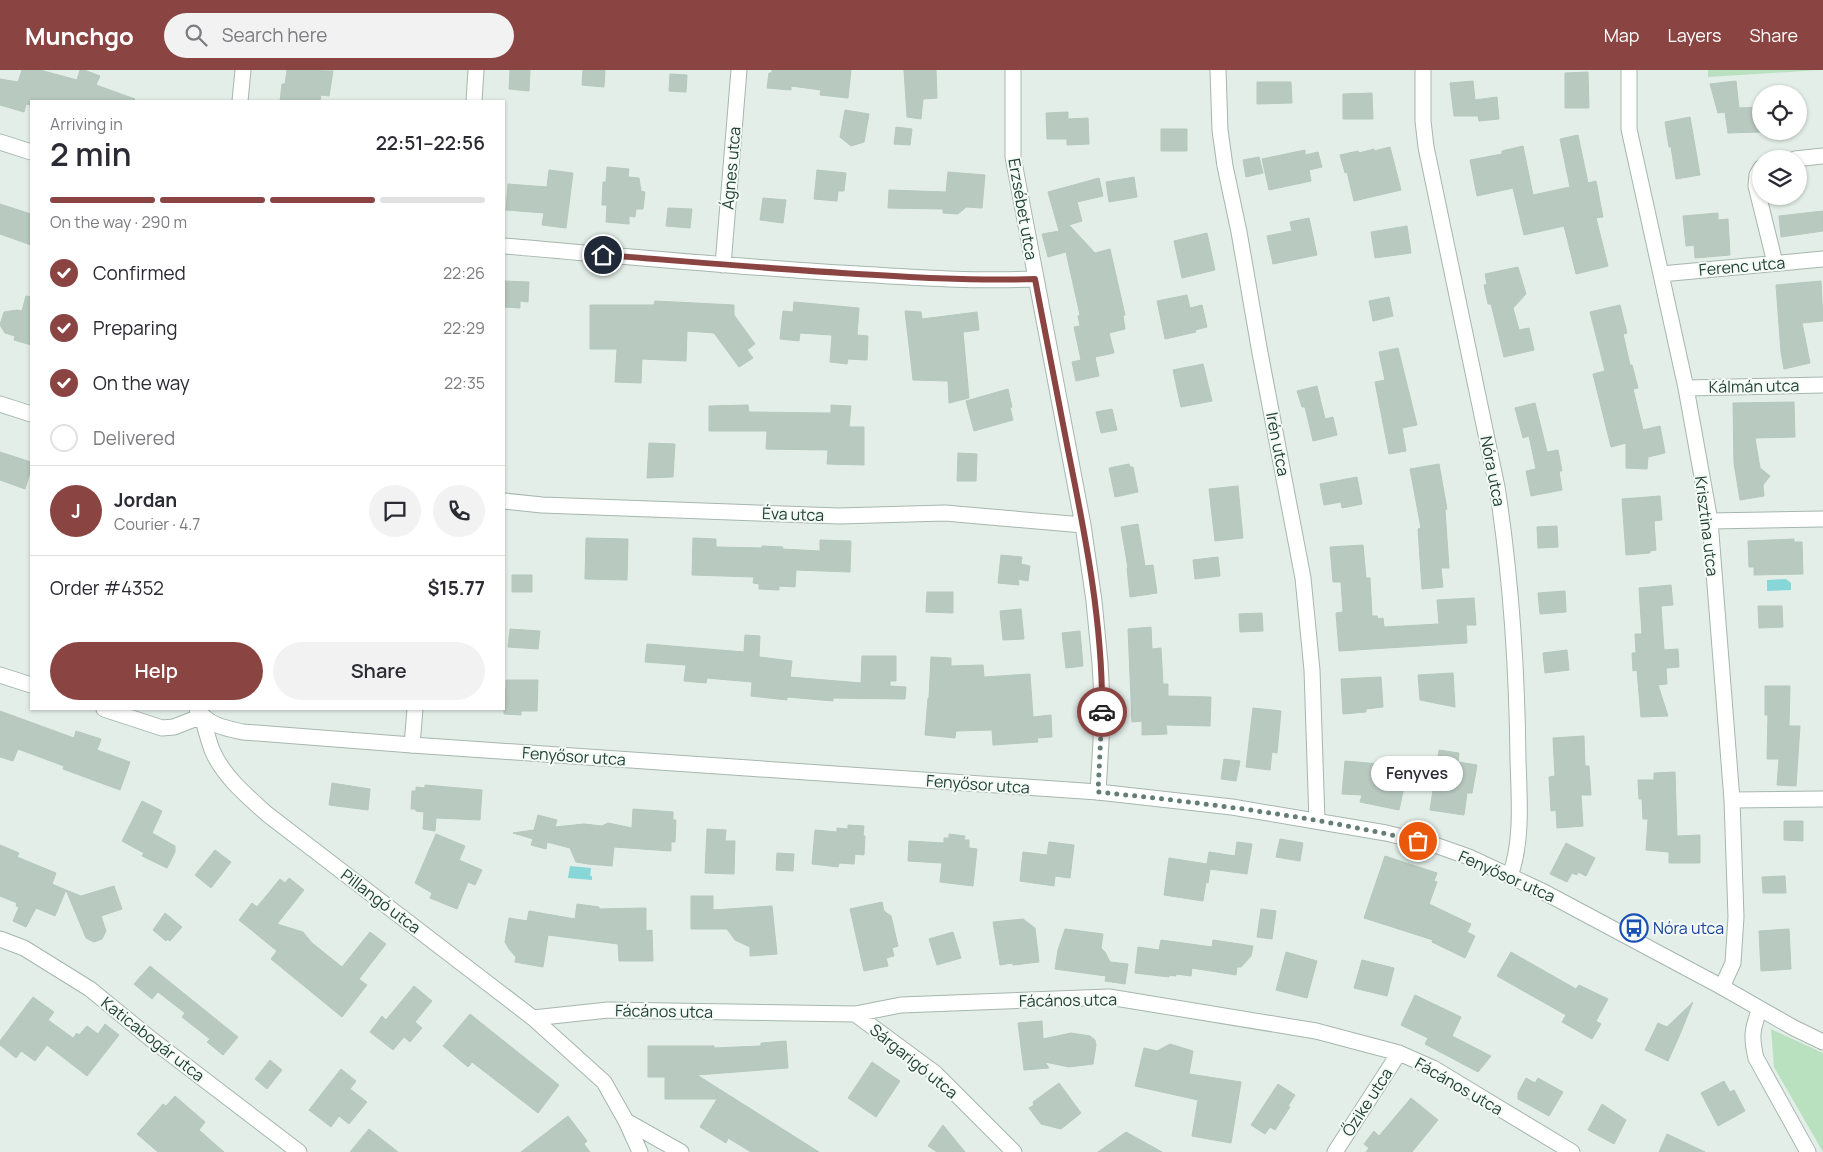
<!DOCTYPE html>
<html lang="en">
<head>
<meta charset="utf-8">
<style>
  :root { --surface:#fff; --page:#f2f2f3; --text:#2b2b33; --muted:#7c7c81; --line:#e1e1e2; --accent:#8a4441 }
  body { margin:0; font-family:Manrope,sans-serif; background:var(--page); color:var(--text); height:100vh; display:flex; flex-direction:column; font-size:19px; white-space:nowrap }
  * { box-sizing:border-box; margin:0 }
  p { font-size:16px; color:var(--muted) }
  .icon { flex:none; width:28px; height:28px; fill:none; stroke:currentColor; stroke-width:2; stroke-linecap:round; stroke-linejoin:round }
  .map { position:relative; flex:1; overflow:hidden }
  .sheet { position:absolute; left:30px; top:30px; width:475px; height:610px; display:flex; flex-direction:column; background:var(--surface); border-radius:0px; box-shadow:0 1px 4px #0004 }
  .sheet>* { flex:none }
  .controls { position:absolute; left:1752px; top:15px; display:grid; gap:10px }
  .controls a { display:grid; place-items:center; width:55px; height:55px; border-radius:50%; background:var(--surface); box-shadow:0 1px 4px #0004; font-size:25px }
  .pin { position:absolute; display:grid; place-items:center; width:42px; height:42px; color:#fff; margin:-21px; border:2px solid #fff; border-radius:50%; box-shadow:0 1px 5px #0007 }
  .courier { position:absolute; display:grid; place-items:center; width:50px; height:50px; margin:-25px; border:4px solid #8a4441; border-radius:50%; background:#fff; color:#222; box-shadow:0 1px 6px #0007 }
  .bubble { position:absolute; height:35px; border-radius:18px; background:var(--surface); box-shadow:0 1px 4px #0004; font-size:16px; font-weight:600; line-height:35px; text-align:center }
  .summary em { font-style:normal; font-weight:600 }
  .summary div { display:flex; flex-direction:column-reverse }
  .summary { display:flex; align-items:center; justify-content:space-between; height:85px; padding:0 20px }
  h1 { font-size:32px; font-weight:600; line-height:38px }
  .bar { display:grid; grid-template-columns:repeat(4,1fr); gap:8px 5px; align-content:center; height:60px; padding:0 20px }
  .bar i { height:6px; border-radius:4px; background:var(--line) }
  .bar .active { background:var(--accent) }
  .bar p { grid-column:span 4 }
  .line { display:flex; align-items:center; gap:12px; padding:0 20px; border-top:1px solid var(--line) }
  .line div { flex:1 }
  .round { display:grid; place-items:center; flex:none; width:52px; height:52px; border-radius:26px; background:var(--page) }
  ol { padding:0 20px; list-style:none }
  li { display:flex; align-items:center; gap:15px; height:55px }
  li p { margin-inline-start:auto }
  li .icon { padding:5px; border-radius:50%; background:var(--accent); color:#fff; stroke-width:4 }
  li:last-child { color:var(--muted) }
  li i { width:28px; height:28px; border:2px solid var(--line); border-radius:50% }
  .cta { display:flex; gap:10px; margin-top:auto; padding:10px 20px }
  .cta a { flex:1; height:58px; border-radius:30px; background:var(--accent); color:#fff; font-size:20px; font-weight:600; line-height:58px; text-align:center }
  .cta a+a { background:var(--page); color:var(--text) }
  header { display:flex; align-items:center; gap:30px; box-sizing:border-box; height:70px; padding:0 25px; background:var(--accent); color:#fff }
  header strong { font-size:24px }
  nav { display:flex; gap:28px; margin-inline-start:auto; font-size:18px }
  .search { width:350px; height:45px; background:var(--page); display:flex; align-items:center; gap:12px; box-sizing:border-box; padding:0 18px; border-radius:28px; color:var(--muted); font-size:19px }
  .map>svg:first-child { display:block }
</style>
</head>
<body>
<header>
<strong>Munchgo</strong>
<div class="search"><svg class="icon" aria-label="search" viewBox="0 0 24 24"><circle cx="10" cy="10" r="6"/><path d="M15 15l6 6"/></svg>Search here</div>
<nav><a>Map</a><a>Layers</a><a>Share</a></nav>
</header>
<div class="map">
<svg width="1823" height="1082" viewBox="0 0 1823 1082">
  <rect width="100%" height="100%" fill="#e3eee8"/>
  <path fill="#bae1bf" d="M1708,0H1820L1708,7Z
    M1771,959L1823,983V1082L1774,997Z"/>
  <path fill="#87d7d8" d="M1786,509L1791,513V520L1767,521V510Z
    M570,796L591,798L590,806H592V810L568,808Z"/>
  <path fill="#b8c9c0" stroke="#b5c9bd" d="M22,0H40L77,10L80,0H84L100,6L96,15L135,29L134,31H31V35L26,34L24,42L0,35V9L18,12Z
    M287,0L333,1L329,26L321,25L320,31H280L282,14H285Z
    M510,0H530L529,21L509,19Z
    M583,0H605L604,17L582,15Z
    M772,0H851L848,28L820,25L821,20L791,16V20L767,18L769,3H772Z
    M904,0H936L937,28L923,29L921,49L907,47Z
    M1588,2L1589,38H1565V3Z
    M670,4L687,5L686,22L669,21Z
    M1473,11L1475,30L1497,27L1499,49L1479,51L1478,46H1454L1450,13Z
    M1736,11L1739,38L1761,37V62L1728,63L1725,42L1718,43L1710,14Z
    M1257,12H1291L1292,33L1257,34Z
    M1372,23L1373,49H1343V24Z
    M845,40L869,44L864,72L851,76L840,67Z
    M1068,42V49L1088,48L1089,74L1067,75V69H1047L1046,43Z
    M1690,47L1700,105L1676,109L1671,77H1669L1665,52Z
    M896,57L912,59L910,75L894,74Z
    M1161,59H1187V81H1161Z
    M1578,65L1588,113L1596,111L1603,147L1596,148L1608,196L1576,204L1564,156L1524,165L1513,118L1477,126L1470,90L1502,84V81L1523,76L1533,125L1570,117L1560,69Z
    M1390,77L1401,120L1354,131L1347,102L1345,103L1340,85L1358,81L1359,83L1374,79V81Z
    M1305,80V85L1318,82L1322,97L1309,100L1311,111L1269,120L1262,89Z
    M1259,87L1263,103L1246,107L1243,90Z
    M607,97L629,99L628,107L639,108L641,121L645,122L643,139H636L635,147L629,146V154L606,152L607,135H602L603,112H606Z
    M549,100L573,103L566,158L542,155L544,143L506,140L508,114L547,117Z
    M817,100L846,103L844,121H838L837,131L814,129Z
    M948,102L985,105L982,138L966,137L958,144L943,143V139L888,138L889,120L946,122Z
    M1134,107L1137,127L1109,132L1106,112Z
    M1099,108L1103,126L1077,132L1082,151L1069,155L1095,183L1110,179L1125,245L1123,246L1125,259L1109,263L1114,283L1095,287L1099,306L1076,311L1072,292L1081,290L1074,257L1080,256L1078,246L1080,245L1066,182L1048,187L1042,164L1059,161L1048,122Z
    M763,128L786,130L783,153L760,150Z
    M0,134L31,144V175L0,164Z
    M668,138L692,139L690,158L666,156Z
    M1823,141V161L1781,167L1779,146Z
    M1718,143V150L1728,149L1730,185L1695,188L1694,175L1686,176L1683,146Z
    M1309,148L1317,185L1273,194L1267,166L1292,161L1290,152Z
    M1407,156L1411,183L1375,188L1371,162Z
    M1207,163L1215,200L1182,208L1174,171Z
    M1518,197L1526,224L1513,238L1519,260L1529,258L1534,280L1504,287L1491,234H1488L1484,215L1487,214L1485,204Z
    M504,211L529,212L528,232L520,231V238L504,237Z
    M1821,211L1823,251L1802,253L1810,293L1784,299L1781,282L1776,215Z
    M1187,225L1190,238L1202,235L1207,257L1195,260L1196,262L1165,269L1157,231Z
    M26,226L31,227V275L14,270L15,266L5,263L0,255L4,242L17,240L22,241Z
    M1389,227L1393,246L1373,251L1369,231Z
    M655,231L734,235V245L755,274L747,280L753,288L739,297L714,263L687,261L686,291L642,289L641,313L615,312L617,279H590V235H654Z
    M794,232L859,238L857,265L868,266L867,290L848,289L847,294L830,292L832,265L800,263L799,271L780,269L783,241L793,242Z
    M1620,235L1627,263L1623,264L1630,295H1632L1638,318L1633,319L1643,360L1660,356L1665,383L1648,387L1647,399L1626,398V373L1611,377L1593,304L1605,301L1590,242Z
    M905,241L921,242L922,249L977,242L979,260L963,262L969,328L949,333L948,311L913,310Z
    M1398,278L1417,355L1402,358L1406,381L1389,384L1375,312L1385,310L1379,282Z
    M1203,294L1212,331L1181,337L1173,300Z
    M1317,316L1325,349L1333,347L1337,365L1313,371L1305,337H1302L1297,321Z
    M1008,319L1012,337L1010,338L1013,350L974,361L966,331Z
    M1794,332L1795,367L1755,368L1760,398L1770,406L1763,415L1764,426L1740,430L1734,393L1733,333Z
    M1535,333L1547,382L1558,380L1562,401H1559L1562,420L1531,426L1526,401L1536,399L1529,366L1523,368L1515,338Z
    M748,335L749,342L831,343V335L851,336L849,357H864V395L827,394L828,380L766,379L767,361H709V336Z
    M1112,339L1117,360L1101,363L1096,342Z
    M649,373L675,374L673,407L647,408Z
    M0,382L31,392V399L25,419L0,410Z
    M958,383L977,384L976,411H957Z
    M1129,394L1130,397H1133L1138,422L1115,427L1109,398Z
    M1439,394L1447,439L1445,440L1449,498H1441L1443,517L1422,519L1418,459L1421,458L1410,399Z
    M1357,407L1362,434L1342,438L1341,432L1324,435L1320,414Z
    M1238,416L1243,468L1215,471L1209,419Z
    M1660,426L1662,450L1654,451L1656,480L1650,481V483L1626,485L1622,429Z
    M1138,454L1145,496L1153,495L1157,523L1130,527L1127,498H1128L1121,457Z
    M1557,456L1558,477L1538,478L1537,457Z
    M586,468L628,469L627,510L585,509Z
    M693,468L716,469V477L762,478V476L783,477L782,479L820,481V470L851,471L850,502L796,500L795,517L779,516V520L759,519V514L753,513L754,507L692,505Z
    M1794,469V472H1802L1803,504L1754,505V497H1749L1748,471Z
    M1363,475L1366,508H1370L1372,546H1377L1378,549L1383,548L1384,557L1439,554L1437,530L1474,528L1476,555H1466L1467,573L1339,581L1336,543L1343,542L1341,512H1333L1330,477Z
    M1001,485L1022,487L1021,494L1030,496L1028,511L1018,509L1019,515L998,513Z
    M1218,487L1220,506L1195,509L1193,490Z
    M512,505H532V522H512Z
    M1671,515L1673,535L1661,536L1664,580L1678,579L1679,597L1666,598L1667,614L1658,615L1668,646L1641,647L1637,600L1633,601L1632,583H1636L1635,564H1642L1639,518Z
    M1565,521L1566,542L1540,544L1538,523Z
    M927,522H953V543L926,542Z
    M1758,536H1782L1783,557L1759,558Z
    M1021,539L1024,569L1003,570L1000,541Z
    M1262,543L1263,561L1240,562L1239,544Z
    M1151,557L1152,579L1161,578L1163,614H1168V626L1211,627L1210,656L1166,655L1167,664L1142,665V651L1132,652L1128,559Z
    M510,559L540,561L538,579L508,577Z
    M1080,561L1083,596L1066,598L1062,563Z
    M745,565L760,566L759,587L792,591L790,607L861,613L862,586H896V611H890V616L906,617L905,629L833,628V631L787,627V630L751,626L752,612L707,608L706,613L684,611L686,595L645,592L647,574L744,582Z
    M1567,580L1569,600L1545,603L1543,583Z
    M931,587L951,588V596L983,595L984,607L1030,604L1033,647L1051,645L1052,667L1037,668L1038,672L993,675L992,660L956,661L955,668L925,665L928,628H929Z
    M1453,603L1455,637L1420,630L1418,605Z
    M1381,607L1383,637L1366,639V642L1343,644L1341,609Z
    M506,610H538L537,641H521V645L504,644V619H506Z
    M1765,616H1790L1789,656H1800L1796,716L1777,715L1779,689H1767L1768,645H1765Z
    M1253,638L1281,641L1277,683L1272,682L1270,700L1246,697Z
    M0,641L74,668L76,661L101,669L97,680L130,692L120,720L63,699L64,696L18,679L13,691L0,687Z
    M1584,666L1585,696H1589L1591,725H1581L1583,756L1557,758L1556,740L1551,741L1549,707L1555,706L1553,668Z
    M1439,680L1459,683L1458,692L1477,695L1472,723H1467L1464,745L1430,740Z
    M1224,689L1240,691L1236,711L1221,709Z
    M1345,691L1391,695L1396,715L1404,717L1399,740L1360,732L1362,725L1342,724Z
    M1675,702L1677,766L1700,765V793H1669V782L1646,780L1648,749H1643L1642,729H1639L1638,710H1654V703Z
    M332,713L370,719L368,740L329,735Z
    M425,715L482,720L480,750L436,748L435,761L423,759L424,742L416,741L415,739H411L412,721H416V717L425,718Z
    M142,731L162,741L152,763L175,776V782L167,798L142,786L144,783L122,771Z
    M633,739L673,742V750H676L675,772H671V781L614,777L612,796L588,794L576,792L570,778L547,772L546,779L531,775L533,769L513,763L534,760L538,745L557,750L555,757L584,754L602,756L608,753L632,758Z
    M1784,751H1803V771L1784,770Z
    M848,755L864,756L863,766H865L864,785L855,784L854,794L839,793L838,797L812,794L815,760L837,762V758L848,759Z
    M707,759L726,760L725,771H735L734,804L705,803Z
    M436,764L465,776L459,790L482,800L475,815L468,812L457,839L430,828L432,823L415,813Z
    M949,764L965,766L964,770H969V778L977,779L973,816L940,812L942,793L908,791L909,771L944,773V768H949Z
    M1280,769L1303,773L1300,791L1276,787Z
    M1049,772L1074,775L1070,808L1055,806L1054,816L1020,811L1023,782L1047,785Z
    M1237,772L1252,774L1247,804L1210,799L1208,813L1206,812L1203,831L1164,825L1169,788L1207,794L1209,782L1235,786Z
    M1566,773L1595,788L1586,806L1578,802L1577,805L1572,803L1567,812L1550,804Z
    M0,775L19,783L17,787L56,803L52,814L66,820L55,846L36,838L26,857L13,851L19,837L16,836L17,833L0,826Z
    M215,780L231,792L211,818L195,805Z
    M777,783L794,784L793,801L776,800Z
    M1385,786L1437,803L1434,811L1437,812L1429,834L1471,854L1467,862L1475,866L1465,888L1432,872L1433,870L1364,848Z
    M1785,806L1786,823H1763L1762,807Z
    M289,808L304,820L277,854L303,862L312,873L342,897L370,862L386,874L359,909L367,915L342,947L271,889L277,881L239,850L252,833L257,837L280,809L285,813Z
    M114,816L122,839L101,846L106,861L102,869L94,872L86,868L66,820L81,826Z
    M691,826H713V840L772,836L777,884L750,886V877L735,870L727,859H691Z
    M882,832L884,841L891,846L898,876L892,878L894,886L886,888L888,896L864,901L850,839Z
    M577,834L599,837V839L646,838V861L652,860L653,891H619L618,874L548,865L543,897L515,892L516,887L509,879L505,872L509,848L527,851L529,841L575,849Z
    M1261,839L1276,841L1272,869L1257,867Z
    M165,843L182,857L170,871L167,869L166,871L153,860Z
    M1023,849L1035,858L1039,892L1013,895L1012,893L1000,895L993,852Z
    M1065,859L1103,864L1101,878L1105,882L1110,892L1128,894L1125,914L1105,911L1106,906L1055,899L1058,880Z
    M1789,859L1791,899L1761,901L1759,861Z
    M953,862L961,888L937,895L929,869Z
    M1161,870L1212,877L1213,870L1253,876L1251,886L1241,897H1237L1236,905L1192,898L1191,906L1176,904V906L1169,905V907L1135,903L1138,877L1159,880Z
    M1286,882L1317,891L1307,928L1276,920Z
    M1511,882L1576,919L1579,915L1608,929L1596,951L1601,954L1592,969L1562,952L1566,945L1497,906Z
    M1362,890L1394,898L1387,926L1354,918Z
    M150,896L238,967L223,985L207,972L210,969L182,947L185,943L158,922L152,929L134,914Z
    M414,916L432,931L415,952L422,958L410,972L404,967L393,980L370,962L382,946L386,950Z
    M1415,925L1461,947L1452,966L1491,986L1478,1002L1425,974L1428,968L1401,955Z
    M33,927L54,942L48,950L73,968L77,963L79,965L87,956L98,964L105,954L119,965L87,1006L47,975L35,991L21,981L16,988L0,975V971Z
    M1693,932L1680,964L1668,991L1645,980L1658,953L1667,957Z
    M470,944L559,1015L538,1043L472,992L468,997L443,976Z
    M1042,951L1043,969L1071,963L1090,966L1095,970L1096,975L1093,994L1069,997L1045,992L1049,998L1024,1000L1018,953Z
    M786,971L788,998L697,1005L819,1082H751L728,1068L726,1073L700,1057L717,1029H665V1007H648V976H714V978L761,976V973Z
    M1170,974L1193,981L1189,1004L1241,1012L1231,1073L1192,1066L1198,1030L1135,1016L1144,978L1157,981Z
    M270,990L282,1000L267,1019L255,1009Z
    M872,992L900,1011L876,1047L848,1028Z
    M341,999L356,1011L350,1019L367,1032L349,1054L339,1046L331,1057L309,1040Z
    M1526,1008L1535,1013L1538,1008L1563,1022L1549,1046L1518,1029V1023Z
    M1724,1011L1730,1022L1734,1020L1745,1041L1718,1056L1701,1023Z
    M1059,1013L1081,1043L1061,1059L1041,1054L1029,1038L1034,1035L1033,1032Z
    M1278,1014L1295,1025L1288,1036L1290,1037L1275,1060L1270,1057L1265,1064L1251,1055Z
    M175,1026L205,1052L199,1060L224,1082H158L137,1064L163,1034L166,1036Z
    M1411,1028L1438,1050L1412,1082H1366L1369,1078L1364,1074L1374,1061L1379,1066Z
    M1602,1034L1626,1050L1614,1074L1588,1060Z
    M568,1046L587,1071L584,1074L590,1082H521Z
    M943,1055L965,1082H937L928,1076Z
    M369,1059L398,1082H350Z
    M1126,1062L1162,1082H1098Z
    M1667,1064L1705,1082H1659Z"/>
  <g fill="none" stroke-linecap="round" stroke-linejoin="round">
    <g stroke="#a5b7ae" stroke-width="17">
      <path id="minor" d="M1013,0V87L1083,455L1094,531L1100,593L1102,629L1101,671L1098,722
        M1218,0L1220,60L1225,96L1239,162L1260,283L1303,508L1312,600L1317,751
        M1423,0V51L1426,77L1497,417C1511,507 1517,598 1518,689C1519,727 1523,770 1510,806
        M1629,0V59L1686,318L1710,451L1732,730L1736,847L1733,893L1722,917
        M474,31L476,0
        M0,72L31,82
        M1795,89L1823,86
        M1761,98L1757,105L1756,116L1775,193
        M504,176C610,185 717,195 824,202C894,206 964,212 1035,209
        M723,195L739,0
        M1661,204L1823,189
        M1686,318L1823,315
        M0,334L31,344
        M504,431L542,435L839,446L945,443L1083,455
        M1710,451L1823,449
        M0,605L31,615
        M104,639L162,658L174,657L202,646C205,657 208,669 212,680C223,706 247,726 267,744L533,948L604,1012L626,1051L640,1082
        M412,675L415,639
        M1732,730L1823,729
        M0,869L24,878L90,919L151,969L299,1082
        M1760,939C1752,958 1751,968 1756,988L1808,1082
        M855,944L935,1003L1014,1082
        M533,948L608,940L855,944L901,935L1109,927L1316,961L1399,983L1433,998L1572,1082
        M626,1051L681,1082
        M1335,1082L1399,983"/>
    </g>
    <g stroke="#a5b7ae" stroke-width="17">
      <path id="tertiary" d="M240,31L243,0
        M197,639C208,655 224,658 243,662L412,675L1098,722L1232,737L1386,763L1435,775L1469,787L1544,822L1722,917L1794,958L1823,972"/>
    </g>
    <use href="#minor" stroke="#fff" stroke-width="15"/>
    <use href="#tertiary" stroke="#fff" stroke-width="15"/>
  </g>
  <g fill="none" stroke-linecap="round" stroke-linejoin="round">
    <path stroke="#657e73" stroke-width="5" stroke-dasharray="0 9" d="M1102,642L1098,722C1205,733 1313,746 1418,771"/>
    <path stroke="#8a4441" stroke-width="6" d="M603,185C683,191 762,198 842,203C906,207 970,211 1035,209C1046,268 1058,327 1069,385C1086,469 1103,556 1102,642"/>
  </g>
  <defs>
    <g id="bus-ring" transform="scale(1.4375)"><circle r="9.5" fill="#f4faf6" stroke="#1a4fb4" stroke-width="1.5"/><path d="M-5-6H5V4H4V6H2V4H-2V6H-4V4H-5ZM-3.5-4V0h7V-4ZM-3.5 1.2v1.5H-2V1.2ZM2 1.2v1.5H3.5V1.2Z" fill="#1a4fb4"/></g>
  </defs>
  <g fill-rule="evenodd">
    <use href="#bus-ring" x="1634" y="858"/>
  </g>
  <g text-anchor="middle" stroke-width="4" stroke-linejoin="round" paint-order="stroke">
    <g font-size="16" fill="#214134" stroke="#f4faf6">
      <text transform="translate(731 98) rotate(-85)" y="6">Ágnes utca</text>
      <text transform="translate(1023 139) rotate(80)" y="6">Erzsébet utca</text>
      <text transform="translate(1742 196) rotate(-5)" y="6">Ferenc utca</text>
      <text transform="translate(1754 316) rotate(-1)" y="6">Kálmán utca</text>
      <text transform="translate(1278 374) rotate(79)" y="6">Irén utca</text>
      <text transform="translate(1493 401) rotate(79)" y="6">Nóra utca</text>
      <text transform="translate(793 444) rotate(2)" y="6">Éva utca</text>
      <text transform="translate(1707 456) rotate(83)" y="6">Krisztina utca</text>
      <text transform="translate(574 686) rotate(4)" y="6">Fenyősor utca</text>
      <text transform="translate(978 714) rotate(4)" y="6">Fenyősor utca</text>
      <text transform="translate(1507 806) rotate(24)" y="6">Fenyősor utca</text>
      <text transform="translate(381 831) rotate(37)" y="6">Pillangó utca</text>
      <text transform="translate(1068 930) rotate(-1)" y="6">Fácános utca</text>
      <text transform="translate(664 941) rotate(1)" y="6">Fácános utca</text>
      <text transform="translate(153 969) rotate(38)" y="6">Katicabogár utca</text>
      <text transform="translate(914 991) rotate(39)" y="6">Sárgarigó utca</text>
      <text transform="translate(1459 1016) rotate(30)" y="6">Fácános utca</text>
      <text transform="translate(1367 1032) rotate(-57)" y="6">Őzike utca</text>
    </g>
    <g font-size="16" fill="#164399" stroke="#f4faf6" text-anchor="start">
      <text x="1653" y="864">Nóra utca</text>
    </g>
  </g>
</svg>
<div class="controls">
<a><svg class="icon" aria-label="locate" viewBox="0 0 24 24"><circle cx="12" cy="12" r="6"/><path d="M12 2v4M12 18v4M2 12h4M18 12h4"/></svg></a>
<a><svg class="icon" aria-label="layers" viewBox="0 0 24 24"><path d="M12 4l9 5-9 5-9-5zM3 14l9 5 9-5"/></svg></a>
</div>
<div class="pin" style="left:1418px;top:771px;background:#ea580c"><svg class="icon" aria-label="bag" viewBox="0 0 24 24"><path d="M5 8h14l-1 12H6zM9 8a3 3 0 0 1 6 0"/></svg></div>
<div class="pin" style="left:603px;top:185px;background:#1f2937"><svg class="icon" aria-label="home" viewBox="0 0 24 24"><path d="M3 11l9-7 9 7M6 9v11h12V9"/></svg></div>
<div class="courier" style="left:1102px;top:642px"><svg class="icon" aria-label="car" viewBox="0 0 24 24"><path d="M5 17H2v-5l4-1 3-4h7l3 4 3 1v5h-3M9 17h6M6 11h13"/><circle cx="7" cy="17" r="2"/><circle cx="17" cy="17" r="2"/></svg></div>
<div class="bubble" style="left:1371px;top:686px;width:92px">Fenyves</div>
<section class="sheet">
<div class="summary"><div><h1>2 min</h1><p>Arriving in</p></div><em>22:51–22:56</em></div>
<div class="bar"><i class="active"></i><i class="active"></i><i class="active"></i><i></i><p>On the way · 290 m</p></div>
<ol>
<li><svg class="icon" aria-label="check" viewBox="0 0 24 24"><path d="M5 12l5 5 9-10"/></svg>Confirmed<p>22:26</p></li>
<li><svg class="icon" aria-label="check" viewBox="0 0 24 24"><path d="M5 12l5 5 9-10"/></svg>Preparing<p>22:29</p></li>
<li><svg class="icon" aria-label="check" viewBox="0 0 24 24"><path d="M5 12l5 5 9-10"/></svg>On the way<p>22:35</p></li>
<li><i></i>Delivered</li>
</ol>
<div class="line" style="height:90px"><b class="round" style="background:var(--accent);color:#fff">J</b><div><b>Jordan</b><p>Courier · 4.7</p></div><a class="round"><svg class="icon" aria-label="chat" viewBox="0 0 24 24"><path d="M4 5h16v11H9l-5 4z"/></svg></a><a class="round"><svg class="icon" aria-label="phone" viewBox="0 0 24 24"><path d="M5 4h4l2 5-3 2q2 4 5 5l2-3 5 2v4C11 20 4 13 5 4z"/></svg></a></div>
<div class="line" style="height:65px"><div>Order #4352</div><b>$15.77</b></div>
<div class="cta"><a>Help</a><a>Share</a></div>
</section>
</div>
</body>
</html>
